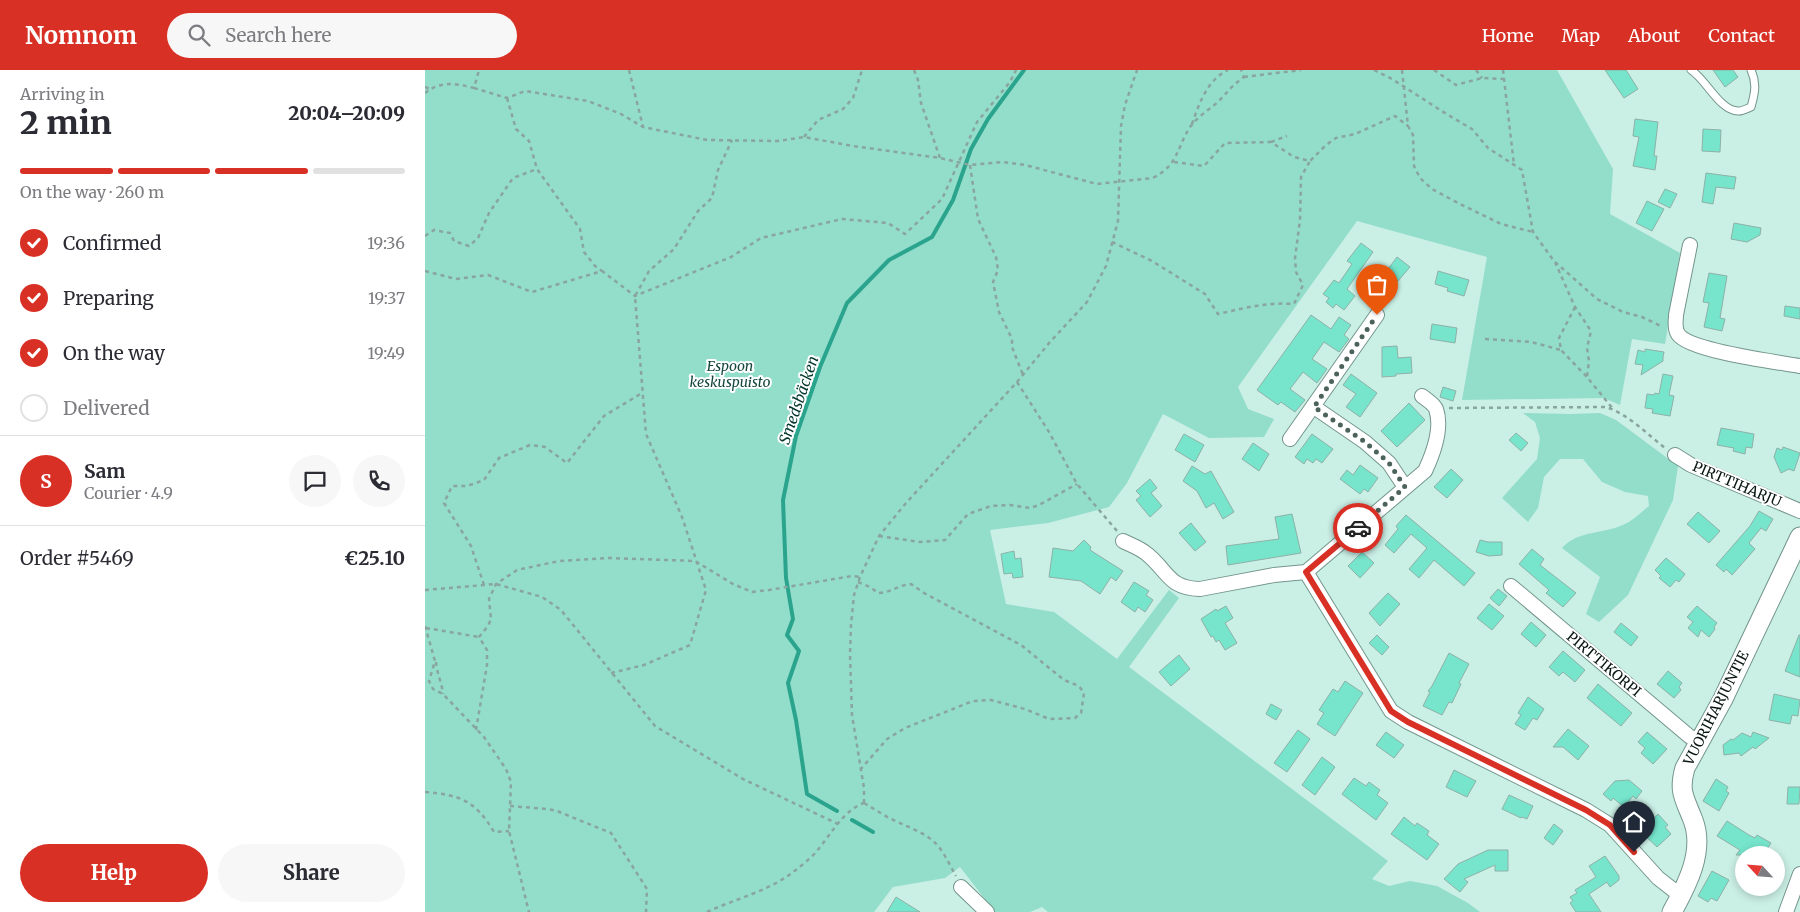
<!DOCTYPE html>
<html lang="en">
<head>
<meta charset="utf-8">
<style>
  :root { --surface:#fff; --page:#f7f7f7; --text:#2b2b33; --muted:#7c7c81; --line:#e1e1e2; --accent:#d93025 }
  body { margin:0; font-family:Merriweather,serif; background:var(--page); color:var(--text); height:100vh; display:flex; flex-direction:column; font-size:19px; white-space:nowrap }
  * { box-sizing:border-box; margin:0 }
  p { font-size:16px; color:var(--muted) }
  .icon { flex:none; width:28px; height:28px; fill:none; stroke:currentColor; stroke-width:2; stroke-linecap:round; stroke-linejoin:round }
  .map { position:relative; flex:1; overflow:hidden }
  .side { display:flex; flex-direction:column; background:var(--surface); width:425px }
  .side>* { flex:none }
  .needle { width:32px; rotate:296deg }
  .buttons { position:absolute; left:1310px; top:776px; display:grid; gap:10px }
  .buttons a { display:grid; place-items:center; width:50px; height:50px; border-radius:50%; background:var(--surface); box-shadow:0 2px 8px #0003; font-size:25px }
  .pin { position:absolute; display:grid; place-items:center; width:42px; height:42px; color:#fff; margin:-51px -21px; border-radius:50% 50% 50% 0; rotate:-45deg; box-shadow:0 0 5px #0007 }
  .pin .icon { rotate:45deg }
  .courier { position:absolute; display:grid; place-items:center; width:50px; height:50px; margin:-25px; border:4px solid #d93025; border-radius:50%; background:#fff; color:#222; box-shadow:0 1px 6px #0007 }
  .summary em { font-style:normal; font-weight:800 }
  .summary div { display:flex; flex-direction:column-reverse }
  .summary { display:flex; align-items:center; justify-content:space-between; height:85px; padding:0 20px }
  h1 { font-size:32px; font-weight:800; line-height:38px }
  .bar { display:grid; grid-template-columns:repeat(4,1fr); gap:8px 5px; align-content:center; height:60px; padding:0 20px }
  .bar i { height:6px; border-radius:4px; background:var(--line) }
  .bar .on { background:var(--accent) }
  .bar p { grid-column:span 4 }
  .line { display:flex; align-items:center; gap:12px; padding:0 20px; border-top:1px solid var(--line) }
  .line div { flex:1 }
  .round { display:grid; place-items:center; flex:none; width:52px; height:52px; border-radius:26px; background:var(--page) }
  ol { padding:0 20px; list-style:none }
  li { display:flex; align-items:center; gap:15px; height:55px }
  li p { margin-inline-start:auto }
  li .icon { padding:5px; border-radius:50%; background:var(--accent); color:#fff; stroke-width:4 }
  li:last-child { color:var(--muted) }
  li i { width:28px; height:28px; border:2px solid var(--line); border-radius:50% }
  .primary-button { display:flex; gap:10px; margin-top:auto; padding:10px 20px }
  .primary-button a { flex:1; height:58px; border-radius:30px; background:var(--accent); color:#fff; font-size:20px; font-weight:800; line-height:58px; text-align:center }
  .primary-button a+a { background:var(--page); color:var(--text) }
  header { display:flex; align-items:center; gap:30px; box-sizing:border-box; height:70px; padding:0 25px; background:var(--accent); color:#fff }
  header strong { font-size:24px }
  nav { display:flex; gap:28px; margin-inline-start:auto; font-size:18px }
  .search { width:350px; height:45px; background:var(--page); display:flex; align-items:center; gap:12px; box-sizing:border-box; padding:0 18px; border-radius:28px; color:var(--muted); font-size:19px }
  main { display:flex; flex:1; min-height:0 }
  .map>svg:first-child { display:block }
</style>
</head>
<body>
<header>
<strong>Nomnom</strong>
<div class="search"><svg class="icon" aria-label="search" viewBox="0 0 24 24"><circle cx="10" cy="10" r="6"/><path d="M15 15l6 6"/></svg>Search here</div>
<nav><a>Home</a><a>Map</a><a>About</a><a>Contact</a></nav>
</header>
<main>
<section class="side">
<div class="summary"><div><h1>2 min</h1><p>Arriving in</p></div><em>20:04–20:09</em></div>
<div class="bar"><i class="on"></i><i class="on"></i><i class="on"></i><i></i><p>On the way · 260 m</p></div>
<ol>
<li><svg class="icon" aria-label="check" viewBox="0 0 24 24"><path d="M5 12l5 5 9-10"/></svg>Confirmed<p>19:36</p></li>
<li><svg class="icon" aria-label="check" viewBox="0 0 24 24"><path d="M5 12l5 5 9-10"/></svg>Preparing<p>19:37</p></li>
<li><svg class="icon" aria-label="check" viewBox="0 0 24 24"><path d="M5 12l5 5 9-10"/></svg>On the way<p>19:49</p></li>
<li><i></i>Delivered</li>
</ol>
<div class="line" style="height:90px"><b class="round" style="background:var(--accent);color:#fff">S</b><div><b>Sam</b><p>Courier · 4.9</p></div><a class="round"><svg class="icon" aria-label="chat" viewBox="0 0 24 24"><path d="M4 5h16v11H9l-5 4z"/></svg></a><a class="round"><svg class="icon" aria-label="phone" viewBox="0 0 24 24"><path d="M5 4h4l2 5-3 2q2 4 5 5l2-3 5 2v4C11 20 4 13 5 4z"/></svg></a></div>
<div class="line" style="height:65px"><div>Order #5469</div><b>€25.10</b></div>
<div class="primary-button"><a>Help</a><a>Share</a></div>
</section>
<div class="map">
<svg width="1375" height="842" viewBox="0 0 1375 842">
  <rect width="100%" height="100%" fill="#caefe5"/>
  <path fill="#93ddcb" d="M0,0H1132L1188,99L1185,144L1255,183L1240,274L1207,269L1195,335L1179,328L1037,330L1062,187L932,151L813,317L823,339L849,349L839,367L784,368L738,344L702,413L684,437L623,453L565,460L581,534L629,542L692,589L744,520L754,528L704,597L963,791L947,809L964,816L985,811L1012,816L1043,833L1055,842H623L617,837L605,842H570L535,797L520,808L468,817L449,842H0Z
    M1098,343L1146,344L1175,343L1191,350L1253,396L1248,430L1203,525L1174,552L1161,544L1175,507L1137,478C1154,459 1180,465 1202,453C1210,449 1217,441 1224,436L1223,426L1200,422L1177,412L1158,389H1135L1119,407L1113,438L1103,452L1077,428L1112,389L1115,368L1110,352Z"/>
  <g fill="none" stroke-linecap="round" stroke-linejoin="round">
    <path stroke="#2ba48e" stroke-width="4" d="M412,741L382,724L371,650L363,613L374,581L362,565L368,549L361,508L358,430L371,366L395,297L422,233L464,190L507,167L528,130L546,79L563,49L599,0
      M427,750L448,762"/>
  </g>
  <path fill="#76e5cc" stroke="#8eb1a8" d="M1180,0H1201L1213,19L1199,28Z
    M1288,0H1308L1313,7L1300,17Z
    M1210,49L1233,52L1229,86H1232L1230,100L1208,96L1214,67L1208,66Z
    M1278,59L1296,60L1295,82L1277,81Z
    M1281,103L1311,107L1309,119L1291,117L1288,134L1277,132Z
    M1240,119L1252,124L1245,138L1233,132Z
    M1222,131L1239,139L1227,161L1211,153Z
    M1309,153L1336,158L1335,165L1322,172L1306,169Z
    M936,173L948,182L922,219L930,226L919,240L911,234L908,238L901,232L904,228L898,224L909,210L914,213L927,194L922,191Z
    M972,187L985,197L960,226L949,218Z
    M1013,201L1044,210L1039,226L1022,221L1023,218L1010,214Z
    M1284,203L1302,206L1295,248L1300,249L1297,261L1279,257L1284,233L1278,232Z
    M1360,236L1375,238V249L1359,246Z
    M886,245L906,259L914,247L926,255L919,265L924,269L914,282L899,272L887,289L902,299L892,313L878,302L865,319L880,330L870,342L856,332L853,335L832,320Z
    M1007,254L1032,258L1030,273L1005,269Z
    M972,276L973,288L986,287L987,303L971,304V306L957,307V277Z
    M1220,279L1239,282L1238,287V291L1216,305L1218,295L1210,294L1213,280L1220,282Z
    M926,304L952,323L935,347L921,337L931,324L918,315Z
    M1238,304L1248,306L1244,325L1249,326L1245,346L1227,343L1228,339L1220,338L1222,324L1229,325L1230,323L1234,324Z
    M1018,317L1031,321L1028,331L1015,327Z
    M984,333L1000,350L972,377L956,361Z
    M1296,358L1329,364L1327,378L1321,377L1320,384L1308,381L1309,378L1292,375Z
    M1091,363L1103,373L1096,381L1084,370Z
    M759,364L779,375L770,392L750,380Z
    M887,364L908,379L897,393L891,389L888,393L882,389L879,394L870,387Z
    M828,373L844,384L834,401L817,389Z
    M1358,377L1375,383L1369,401L1364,399L1356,403L1349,387L1352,378L1357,380Z
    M935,395L953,408L943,422L939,419L935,424L915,409L922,400L928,405Z
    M767,396L780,404L786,401L809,442L798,449L789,433L781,438L772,421L758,411Z
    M1026,399L1038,410L1022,428L1009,417Z
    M725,409L732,418L726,423L737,436L725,447L711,430L716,426L711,421Z
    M1334,441L1348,449L1341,461L1336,458L1324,473L1330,479L1307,505L1301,499L1299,502L1291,495L1325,456Z
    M1273,442L1295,461L1284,473L1262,454Z
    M867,444L876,483L803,495L801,476L854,469L850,447Z
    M981,445L1050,503L1039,516L1009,490L994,508L984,499L1002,478L986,464L969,483L960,475L973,459L971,456Z
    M766,453L781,472L770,481L754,463Z
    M659,470L666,477L665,480L698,501L691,511L686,507L675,524L656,511L624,507L628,478L648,481Z
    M1055,470L1063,472H1077V485L1064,486L1051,482Z
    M1107,479L1119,489L1115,495L1151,523L1138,537L1121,523L1124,520L1094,494Z
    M589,481L590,489L596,488L598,507L588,508L587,503L579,504L576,484Z
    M937,482L949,493L935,508L923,496Z
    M1241,488L1260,504L1254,512L1251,510L1245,517L1234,508L1236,506L1230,500Z
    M709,512L724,521L721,525L728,530L720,542L713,537L710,542L696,532Z
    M1073,519L1082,526L1074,536L1065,528Z
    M963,523L975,534L955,556L944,543Z
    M1064,534L1079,546L1067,560L1052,548Z
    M801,536L808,548L800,553L812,573L800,580L794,570L791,572L788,566L786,567L776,549L791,539L792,541Z
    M1272,536L1292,553L1289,557L1290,559L1284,567L1276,560L1273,567L1263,558L1268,552L1262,547Z
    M1106,552L1121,565L1111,577L1096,564Z
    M1196,553L1213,567L1206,576L1189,562Z
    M952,565L964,577L957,585L944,573Z
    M1374,565H1375V607L1360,601Z
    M1138,581L1160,600L1150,612L1138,602L1134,606L1124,597Z
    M1024,583L1044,594L1034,613L1036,614L1027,633L1024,632L1017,645L998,636L1005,622L1003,621L1007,616Z
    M754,585L765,599L746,616L734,602Z
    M1243,601L1257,613L1254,617L1256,620L1249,628L1232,614Z
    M920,611L938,623L910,666L892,654L899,643L894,640L908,619L913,622Z
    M1173,614L1207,643L1196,656L1162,628Z
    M1349,624L1375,630L1373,646L1367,645L1365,654L1344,650Z
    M1103,627L1119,639L1112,650L1108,648L1100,660L1090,654L1096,645L1093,643Z
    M846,634L857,640L851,650L841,644Z
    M1143,659L1164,676L1153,690L1138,677H1128Z
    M873,660L885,669L862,702L849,693Z
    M961,662L979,675L969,688L951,675Z
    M1222,662L1242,679L1228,694L1216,683L1220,678L1213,672Z
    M1328,662L1344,668L1330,679L1328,677L1316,686L1314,683L1299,685L1298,675L1306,669L1308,670L1317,663L1326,667Z
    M897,687L910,697L890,725L877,715Z
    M1029,700L1051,711L1042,727L1021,717Z
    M929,708L941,716L944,712L955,720L952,725L963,733L951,750L917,724Z
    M1291,709L1303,717L1301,721L1304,723L1294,741L1278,731Z
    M1204,710L1217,721L1211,729L1208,726L1199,737L1188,728L1186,731L1178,724L1190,711Z
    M1363,717H1375L1374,734H1362Z
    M1084,725L1108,736L1102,749L1097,747L1096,748L1077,739Z
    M1233,744L1243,755L1240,757L1246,764L1232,777L1215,761Z
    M979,747L990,756L992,753L1004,761L1002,765L1014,774L1002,790L966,764Z
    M1302,751L1324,765L1330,768L1332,765L1346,773L1338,785H1311L1315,780L1292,766Z
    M1129,754L1138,761L1128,775L1119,768Z
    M1063,780H1083V801H1070V795L1039,809L1043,812L1035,822L1019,809L1033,794Z
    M1180,786L1194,806V810L1185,817L1182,812L1164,824L1176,842H1151L1145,833L1148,831L1145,827L1152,823L1150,820L1171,807L1164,796Z
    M1287,801L1304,810L1292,831L1286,828L1283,832L1273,826Z
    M471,827L495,842H462Z"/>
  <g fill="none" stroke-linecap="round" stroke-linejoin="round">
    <g stroke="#73958c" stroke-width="9">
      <path id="lane" d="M1266,0C1281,9 1295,42 1314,41C1318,41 1323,38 1326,37C1330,23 1332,13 1326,0"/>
    </g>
    <g stroke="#73958c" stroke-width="16">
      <path id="street" d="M1265,175L1251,245C1251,251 1249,258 1253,264C1264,281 1352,292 1375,296
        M889,337L940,372L964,393L980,417
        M865,369L952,245
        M1250,385L1266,395L1375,441
        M698,471C706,475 715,478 722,484C744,502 743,518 775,519L849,505L881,502
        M881,502L966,641L983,652L1161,740L1185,755L1233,808L1256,826
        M881,502L1000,401C1008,384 1018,359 1011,339C1009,334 1002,330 997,326
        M1086,516L1264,666L1273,672
        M536,817L562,842
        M1361,842L1375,804"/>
    </g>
    <g stroke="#73958c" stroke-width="21">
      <path id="secondary" d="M1247,842C1262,815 1280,781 1268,750C1260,729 1253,722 1260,698L1298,629L1375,467"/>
    </g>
    <path stroke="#89a69e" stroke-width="2.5" stroke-dasharray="4 4" stroke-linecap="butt" d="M204,0L218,57
      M489,0L493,10L496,33L515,88
      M949,0L967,9L1023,45L1047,59L1063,78L1097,100L1108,162L1129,191L1172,229L1198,242L1217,247L1238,257
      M977,0L983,56L988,65L989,96L995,108L1007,119L1035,134L1076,154L1108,162
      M1009,0L1031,15L1057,8L1079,9
      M1051,0L1057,8
      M1078,0L1089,95
      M819,7L876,0
      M0,17L5,19
      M49,18L82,28L100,21L163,31L196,44L218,57L282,70L353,71L379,67L428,76L515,88L545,95L578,92L600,95L672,114L728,108C754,94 751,79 765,57C772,47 785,39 794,31C802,22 809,14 819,7L816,0
      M0,23C15,11 30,13 49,18L54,0
      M82,28L91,59L104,71L112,99L155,159L159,182L170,196L177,201
      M767,54C774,34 782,10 803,0
      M379,67L393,50L418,39L428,28L437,0
      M846,72L862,66
      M749,92L779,96L800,73L846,72L869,87L885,91L901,75L911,68L930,64L970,46L983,56
      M545,95L553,149L571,187L573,200L568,212L574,242L587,269V277L598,305
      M0,166L9,160L25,163L29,171L44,176L53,168L64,143L88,108L112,99
      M687,172L727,191L780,224L793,244C819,238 842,232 869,234L878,215L871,202L870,188L875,150L876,107L885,91
      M1130,192L1150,237L1166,261L1162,278L1164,291L1162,307L1188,339
      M0,201L31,209L63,205L107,222L177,201L210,226L306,187L336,168L417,149L463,153L480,164L517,129L552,52L585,12L591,0
      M1150,237L1134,268L1136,280L1162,307
      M1060,269L1106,272L1136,280
      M592,312L624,362L652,414L692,461
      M1024,338L1181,337C1203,344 1222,364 1240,378
      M454,466L495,472L520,470L543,444L566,436L585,435L605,438L614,435L652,414
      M433,512L445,517L453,523C465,523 474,515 486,514L499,523L596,575L639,610L654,616L659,623L656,643L650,648L624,649L600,639L566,630L548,631L480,658L462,669L435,700
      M59,515L46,476L19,433L27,416H42L59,410L74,388L105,375L120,377L142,393L179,346L217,323
      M0,520L71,514L117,527L136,540L230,656L318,709L413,754
      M0,556L10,591L4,611L8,619L18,624L59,667L81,699L86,712L84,761L104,842
      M1,558L54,567
      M11,592C12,604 17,613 18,624
      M186,603L219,595L265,575L281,520L257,447L221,364L210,226L224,201L249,179L273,141L287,128L293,100L307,70
      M51,660L62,595V580L54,567L63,556L66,549L64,529L71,514L92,500L134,491L184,488L270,491L308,514L327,522L344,520L427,506L435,507
      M0,722C35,725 50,730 69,762L84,761
      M439,733V718L427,645L425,584L426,555L429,525L435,507L454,466L481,433L592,312L625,272L662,232L681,196L693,151L696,56L700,35L712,0
      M439,733C446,737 452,741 459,745C474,754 493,759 507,770C518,779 524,794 531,806
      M85,736L122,739L132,741L186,763L222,819L221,842
      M282,842C310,829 344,821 368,802C376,796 385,789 391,782C406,765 417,741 439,733"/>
    <use href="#lane" stroke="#fff" stroke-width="7"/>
    <use href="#street" stroke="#fff" stroke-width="14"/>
    <use href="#secondary" stroke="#fff" stroke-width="19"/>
  </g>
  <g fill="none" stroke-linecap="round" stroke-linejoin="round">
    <path stroke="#4c625c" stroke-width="5" stroke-dasharray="0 9" d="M933,458L980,417L964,393L940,372L889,337L952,245"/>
    <path stroke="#d93025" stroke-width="6" d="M933,458L881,502L966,641L983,652L1161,740L1185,755L1209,782"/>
  </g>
  <g text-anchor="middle" stroke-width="4" stroke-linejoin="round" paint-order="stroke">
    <g font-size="14" font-style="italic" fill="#15473d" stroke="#fff">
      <text x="305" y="301">Espoon<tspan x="305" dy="16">keskuspuisto</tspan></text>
    </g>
    <g font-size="14" fill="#081612" stroke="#fff">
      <text transform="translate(1312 414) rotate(23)" y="5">PIRTTIHARJU</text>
      <text transform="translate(1179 594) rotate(40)" y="5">PIRTTIKORPI</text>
      <text transform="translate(1291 638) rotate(-63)" y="5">VUORIHARJUNTIE</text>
    </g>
    <g font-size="15" font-style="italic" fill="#00362c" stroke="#fff">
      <text transform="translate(374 330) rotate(-71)" y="5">Smedsbäcken</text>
    </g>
  </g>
</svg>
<div class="buttons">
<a><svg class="needle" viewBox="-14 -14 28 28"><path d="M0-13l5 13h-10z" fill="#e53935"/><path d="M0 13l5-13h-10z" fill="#7c7c81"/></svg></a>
</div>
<div class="pin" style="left:952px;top:245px;background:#ea580c"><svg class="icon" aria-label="bag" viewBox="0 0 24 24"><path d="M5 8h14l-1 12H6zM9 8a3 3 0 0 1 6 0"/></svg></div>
<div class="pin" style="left:1209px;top:782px;background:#1f2937"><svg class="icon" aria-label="home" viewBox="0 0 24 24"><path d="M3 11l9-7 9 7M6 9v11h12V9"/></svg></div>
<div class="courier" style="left:933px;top:458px"><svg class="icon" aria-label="car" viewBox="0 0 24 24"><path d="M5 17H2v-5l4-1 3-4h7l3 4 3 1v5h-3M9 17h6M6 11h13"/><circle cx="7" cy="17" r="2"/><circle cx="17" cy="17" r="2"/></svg></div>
</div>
</main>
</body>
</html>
